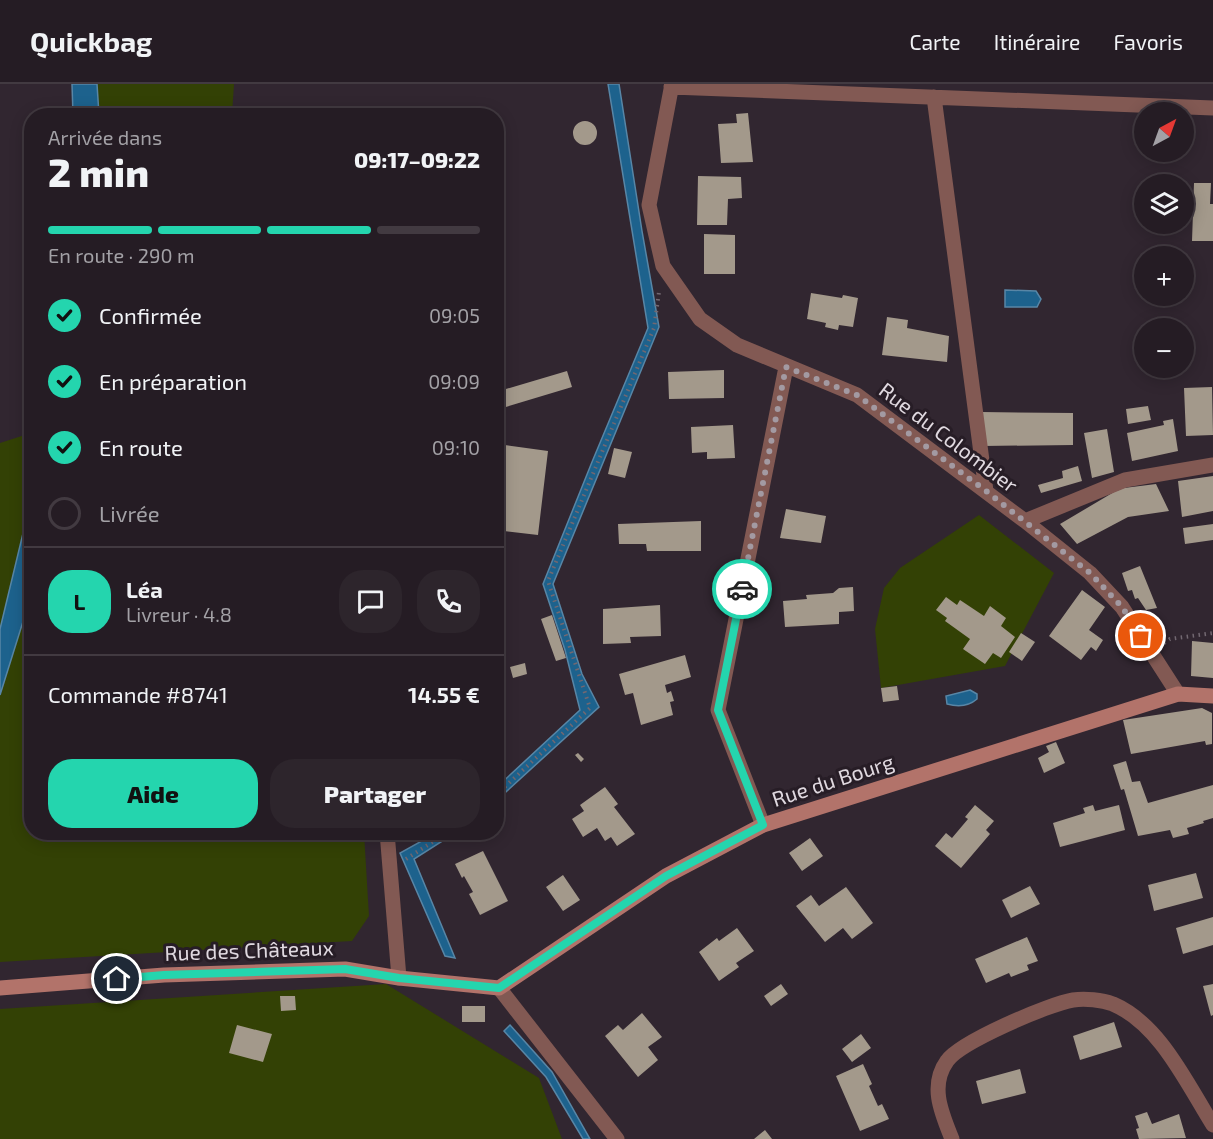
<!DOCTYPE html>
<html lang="fr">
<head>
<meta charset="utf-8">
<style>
  :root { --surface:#251c24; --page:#2d252c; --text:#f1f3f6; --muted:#a3a1a6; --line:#423a41; --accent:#24d5ae }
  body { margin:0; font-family:"Exo 2",sans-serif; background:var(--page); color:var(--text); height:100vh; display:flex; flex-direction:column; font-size:22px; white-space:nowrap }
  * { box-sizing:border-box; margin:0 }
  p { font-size:20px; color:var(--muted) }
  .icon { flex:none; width:33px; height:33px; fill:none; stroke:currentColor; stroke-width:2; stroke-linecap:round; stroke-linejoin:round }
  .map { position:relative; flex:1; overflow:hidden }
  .details { position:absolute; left:24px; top:24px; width:480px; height:732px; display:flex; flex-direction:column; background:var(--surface); border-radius:24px; box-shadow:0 3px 15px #0003,0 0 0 2px var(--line) }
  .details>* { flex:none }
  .needle { width:39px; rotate:41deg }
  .tools { position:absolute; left:1134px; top:18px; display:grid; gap:12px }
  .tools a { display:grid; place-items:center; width:60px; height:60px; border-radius:50%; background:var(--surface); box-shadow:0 3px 15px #0003,0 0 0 2px var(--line); font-size:30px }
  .pin { position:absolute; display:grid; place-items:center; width:51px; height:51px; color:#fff; margin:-26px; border:3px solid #fff; border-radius:50%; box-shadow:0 2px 6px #0007 }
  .courier { position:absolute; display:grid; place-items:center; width:60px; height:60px; margin:-30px; border:4px solid #24d5ae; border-radius:50%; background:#fff; color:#222; box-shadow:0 2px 8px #0007 }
  .head em { font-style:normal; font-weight:800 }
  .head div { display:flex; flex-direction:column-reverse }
  .head { display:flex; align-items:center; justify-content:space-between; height:102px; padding:0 24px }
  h1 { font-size:39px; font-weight:800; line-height:45px }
  .bar { display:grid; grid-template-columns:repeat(4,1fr); gap:9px 6px; align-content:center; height:72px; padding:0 24px }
  .bar i { height:8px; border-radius:4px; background:var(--line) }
  .bar .selected { background:var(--accent) }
  .bar p { grid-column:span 4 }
  .line { display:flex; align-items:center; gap:15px; padding:0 24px; border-top:2px solid var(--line) }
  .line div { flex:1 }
  .round { display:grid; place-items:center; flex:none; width:63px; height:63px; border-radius:24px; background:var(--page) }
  ol { padding:0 24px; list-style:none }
  li { display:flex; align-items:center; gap:18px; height:66px }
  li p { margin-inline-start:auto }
  li .icon { padding:6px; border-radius:50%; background:var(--accent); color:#111; stroke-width:4 }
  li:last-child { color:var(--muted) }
  li i { width:33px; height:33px; border:3px solid var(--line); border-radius:50% }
  .button { display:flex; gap:12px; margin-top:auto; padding:12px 24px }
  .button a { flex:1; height:69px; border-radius:24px; background:var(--accent); color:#111; font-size:24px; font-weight:800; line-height:69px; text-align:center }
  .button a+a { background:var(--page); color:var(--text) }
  header { display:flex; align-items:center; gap:36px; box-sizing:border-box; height:84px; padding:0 30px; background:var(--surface); border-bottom:2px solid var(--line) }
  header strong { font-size:28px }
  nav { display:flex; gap:33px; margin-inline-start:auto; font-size:21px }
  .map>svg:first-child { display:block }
</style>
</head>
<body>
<header>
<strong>Quickbag</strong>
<nav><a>Carte</a><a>Itinéraire</a><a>Favoris</a></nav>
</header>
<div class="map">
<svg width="1213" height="1055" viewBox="0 0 1213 1055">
  <rect width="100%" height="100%" fill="#312630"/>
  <path fill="#334105" d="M97,0H234L232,31H99Z
    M31,349V416L0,545V359Z
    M979,431L1054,489L1005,582L881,604L875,545L884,504L900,484Z
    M31,497L32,748L364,749L369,832L352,857L0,878V611L26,528Z
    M386,900L539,994L562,1055H0V925Z"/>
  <path fill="#1d628d" stroke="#5886a6" stroke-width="1.5" d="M72,0H97L99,31H73Z
    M608,0H619L642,147L659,243L553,500L582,590L599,623L497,716V703L580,626L565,566L543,500L592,378L648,244Z
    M1005,206L1036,207L1041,215L1037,223H1005Z
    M31,416V497L26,528L0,611V545Z
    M970,606L977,610V615C969,622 958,623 947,620L946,612Z
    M436,749H455L414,775L455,874L445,872L400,769Z
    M510,941L552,988L590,1055H583L546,993L504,947Z"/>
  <path fill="#a3998b" d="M748,29L753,78L721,79L718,40L737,39L736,30Z
    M573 49a12 12 0 1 1 24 0a12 12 0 1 1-24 0Z
    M698,92L741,93L742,114L728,115L727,141H697Z
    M1194,99H1211L1210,120H1213V157H1192Z
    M704,150L735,151V190H704Z
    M811,209L842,214L843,211L858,214L853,243L839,241L838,246L825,243L826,239L807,235Z
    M887,233L908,236L907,244L949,252L947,278L882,271Z
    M724,286V314L669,315L668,288Z
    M567,287L572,303L496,326V308Z
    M1212,303L1213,351L1186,352L1184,304Z
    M1148,322L1151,336L1128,340L1126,325Z
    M981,328L1073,329V361L983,362Z
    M1173,335L1178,367L1132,377L1127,349L1164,341L1163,337Z
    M733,341L735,374L707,375V368L692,369L691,343Z
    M1107,345L1114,388L1092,394L1084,349Z
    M498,360L548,367L538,451L496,446Z
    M614,364L632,368L625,394L608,390Z
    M1078,382L1082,397L1041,409L1038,401L1063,394L1062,387Z
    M1213,392V427L1182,433L1178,397Z
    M1156,400L1169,427L1128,433L1077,460L1060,440L1114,408L1124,404Z
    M786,425L826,432L821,459L780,454Z
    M701,437V467H647L646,460H619L618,440Z
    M1213,440V456L1185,460L1183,444Z
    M1140,482L1157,524L1146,526L1138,514L1135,515L1132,506L1128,507L1122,489Z
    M853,503L854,527L839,528V540L785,543L783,517L807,515L806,511L833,509L839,504Z
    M1082,506L1105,523L1089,546L1103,556L1096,567L1091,563L1081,576L1049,552Z
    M946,513L957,521L960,516L984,532L990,522L1006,534L1001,542L1015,553L1001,574L993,569L985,580L963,565L970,555L945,537L947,534L936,526Z
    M660,521L661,552L630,553L631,559L603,560V525Z
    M552,531L566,574L556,577L541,535Z
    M1021,549L1035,558L1022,577L1009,568Z
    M496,554L501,575L496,576Z
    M1192,557L1213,559V594L1191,592Z
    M685,571L691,593L665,601L667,609L671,607L674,617L670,618L673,631L641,641L633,609L625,611L619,590Z
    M525,579L527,590L513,594L510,583Z
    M897,602L899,616L883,618L881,604Z
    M1202,624L1212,629V660L1206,661L1205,657L1131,670L1123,636Z
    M1056,658L1065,679L1044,689L1038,674L1049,668L1046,662Z
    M578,669L584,675L581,678L575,671Z
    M1126,677L1132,698L1140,697L1148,719L1213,701V734L1203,737L1204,739L1187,744L1189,750L1173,754L1170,746L1138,752L1124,705L1121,706L1113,681Z
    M605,703L618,720L614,723L635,750L617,762L611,753L605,757L597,744L583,753L572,735L584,727L580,721Z
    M975,721L994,737L986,746L990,750L961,784L935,762L946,749L952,754L968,735L965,733Z
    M1093,721L1095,727L1119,721L1125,746L1060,763L1053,739L1085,729L1083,724Z
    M810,754L823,772L802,787L789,769Z
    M483,767L508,817L480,831L469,810L473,808L464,792L462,794L455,780Z
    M1196,789L1203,814L1154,827L1148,801Z
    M563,791L580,816L563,827L546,803Z
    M1030,802L1040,820L1011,834L1002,816Z
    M846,803L873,839L852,855L843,844L825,858L796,822L811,811L819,822Z
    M1213,833V861L1183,870L1176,844Z
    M737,844L754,867L736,879L739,883L719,897L699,868L717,854L719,857Z
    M1027,853L1038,877L1027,881L1029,886L1011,893L1009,889L986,899L975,875Z
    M781,900L788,910L771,922L764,912Z
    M1213,900V931L1211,932L1203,902Z
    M280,912H295L296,926L281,927Z
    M462,922H485V938H462Z
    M642,929L662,953L648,963L658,976L638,993L605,952L618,941L623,946Z
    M1114,938L1122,963L1080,976L1073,952Z
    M237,941L272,950L263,978L229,969Z
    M861,950L871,964L852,978L842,965Z
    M863,980L872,1000L869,1002L878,1022L882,1020L889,1035L860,1047L836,992Z
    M1020,985L1026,1009L982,1020L976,997Z
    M1147,1028L1152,1040L1179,1030L1186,1054L1139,1055L1136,1045L1139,1044L1135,1032Z
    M765,1046L772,1055H754Z"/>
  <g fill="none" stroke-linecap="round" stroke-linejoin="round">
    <path stroke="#726871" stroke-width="4" stroke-dasharray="1.5 4.5" stroke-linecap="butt" d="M1164,559L1170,555L1213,549
      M496,711L590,624L548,497L654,244L659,208
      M406,775L448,748"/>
    <path stroke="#825953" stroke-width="15" d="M672,0L649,121L663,182L700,235L737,261L857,311L1025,437L1090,489L1122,523L1178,610
      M671,3L1213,24
      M934,13L986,407
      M1025,437L1125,396L1213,381
      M763,741L718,626L786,283
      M387,748L399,894
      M499,904L617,1055
      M952,1055C942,1030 929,1002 947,977C960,958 1049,920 1073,916C1085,914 1102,916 1113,920C1160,940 1187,1000 1213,1041"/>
    <path stroke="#b2736a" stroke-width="15" d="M0,904L164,891L345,885L399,894L499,904L666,792L763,741L1178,610L1213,612"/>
  </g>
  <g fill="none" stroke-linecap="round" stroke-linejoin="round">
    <path stroke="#a39aa2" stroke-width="6" stroke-dasharray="0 10.8" d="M742,505L786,283L857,311L986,407L1090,489L1122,523L1141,552"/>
    <path stroke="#24d5ae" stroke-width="8" d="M117,895L164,891L345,885L399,894L499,904L666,792L763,741L718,626L742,505"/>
  </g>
  <g text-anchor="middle" stroke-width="6" stroke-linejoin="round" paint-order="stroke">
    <g font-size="21" fill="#e0d9e0" stroke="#271d26">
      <text transform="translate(948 354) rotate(37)" y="7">Rue du Colombier</text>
      <text transform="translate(833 697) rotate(-18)" y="7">Rue du Bourg</text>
      <text transform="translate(249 867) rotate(-2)" y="7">Rue des Châteaux</text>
    </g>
  </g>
</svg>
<div class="tools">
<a><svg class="needle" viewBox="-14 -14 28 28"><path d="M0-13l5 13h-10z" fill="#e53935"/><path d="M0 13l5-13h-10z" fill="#a3a1a6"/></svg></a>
<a><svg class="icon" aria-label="layers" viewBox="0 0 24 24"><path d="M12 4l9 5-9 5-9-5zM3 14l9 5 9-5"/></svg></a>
<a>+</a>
<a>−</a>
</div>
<div class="pin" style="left:1141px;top:552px;background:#ea580c"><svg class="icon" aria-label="bag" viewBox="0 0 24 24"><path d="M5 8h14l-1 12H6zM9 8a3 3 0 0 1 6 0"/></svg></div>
<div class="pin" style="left:117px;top:895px;background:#1f2937"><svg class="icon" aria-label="home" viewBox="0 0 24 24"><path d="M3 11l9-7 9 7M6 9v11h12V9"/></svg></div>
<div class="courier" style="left:742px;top:505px"><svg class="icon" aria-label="car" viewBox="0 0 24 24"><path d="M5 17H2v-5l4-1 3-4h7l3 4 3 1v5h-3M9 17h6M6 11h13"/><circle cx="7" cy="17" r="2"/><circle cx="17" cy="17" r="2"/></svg></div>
<section class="details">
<div class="head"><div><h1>2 min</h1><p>Arrivée dans</p></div><em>09:17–09:22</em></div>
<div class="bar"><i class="selected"></i><i class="selected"></i><i class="selected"></i><i></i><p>En route · 290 m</p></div>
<ol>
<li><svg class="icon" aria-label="check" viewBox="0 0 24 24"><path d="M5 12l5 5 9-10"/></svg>Confirmée<p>09:05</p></li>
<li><svg class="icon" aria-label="check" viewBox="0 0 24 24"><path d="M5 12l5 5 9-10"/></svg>En préparation<p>09:09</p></li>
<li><svg class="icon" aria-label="check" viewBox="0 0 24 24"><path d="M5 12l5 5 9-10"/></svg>En route<p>09:10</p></li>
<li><i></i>Livrée</li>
</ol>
<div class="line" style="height:108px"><b class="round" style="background:var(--accent);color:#111">L</b><div><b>Léa</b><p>Livreur · 4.8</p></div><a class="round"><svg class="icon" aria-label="chat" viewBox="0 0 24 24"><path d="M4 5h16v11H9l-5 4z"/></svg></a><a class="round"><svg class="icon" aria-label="phone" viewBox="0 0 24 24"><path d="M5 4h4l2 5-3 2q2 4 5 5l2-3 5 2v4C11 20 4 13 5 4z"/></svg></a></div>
<div class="line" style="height:78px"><div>Commande #8741</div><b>14.55 €</b></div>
<div class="button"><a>Aide</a><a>Partager</a></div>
</section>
</div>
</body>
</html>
